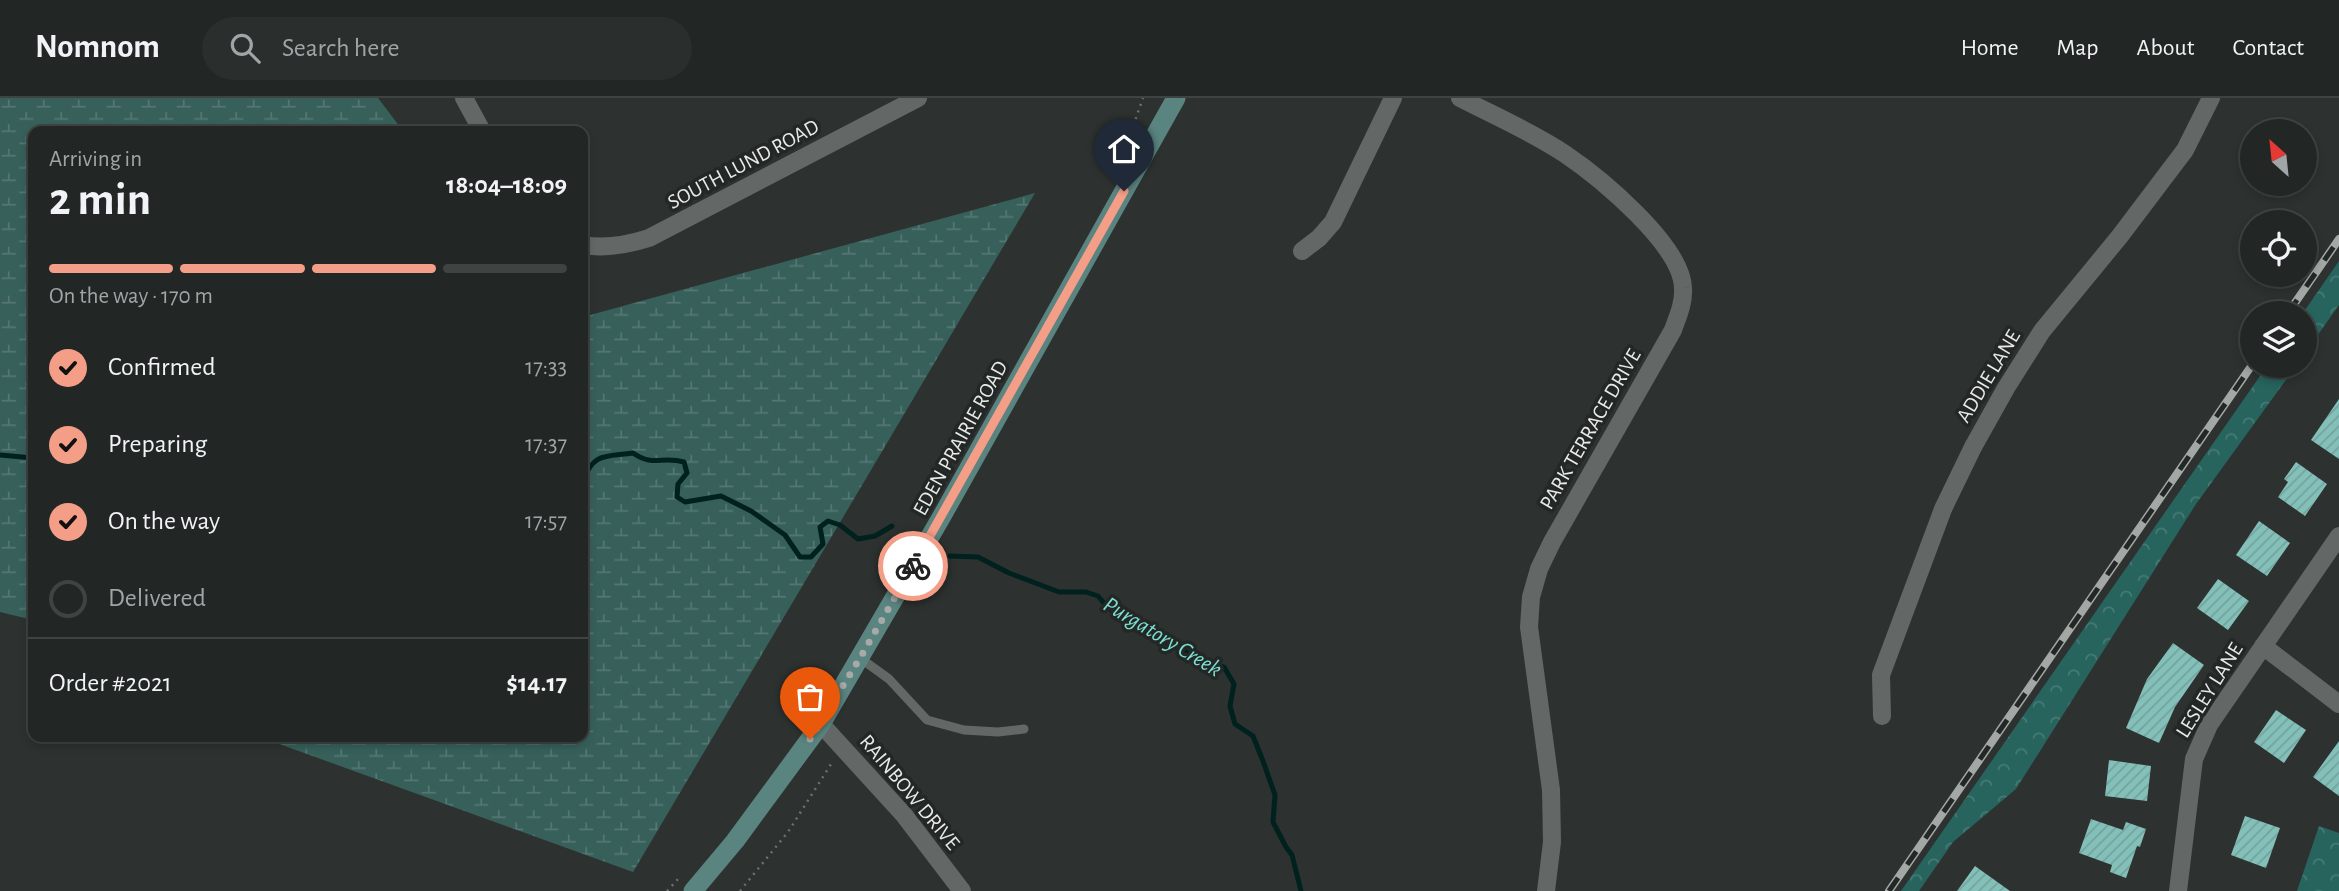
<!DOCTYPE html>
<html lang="en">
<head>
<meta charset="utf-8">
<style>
  :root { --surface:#222625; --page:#2a2e2d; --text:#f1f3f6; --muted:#a2a5a7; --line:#3f4342; --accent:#f49e87 }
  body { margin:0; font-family:"Alegreya Sans",sans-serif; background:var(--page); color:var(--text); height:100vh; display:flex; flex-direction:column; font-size:26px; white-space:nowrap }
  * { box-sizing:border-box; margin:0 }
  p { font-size:23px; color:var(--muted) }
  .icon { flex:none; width:38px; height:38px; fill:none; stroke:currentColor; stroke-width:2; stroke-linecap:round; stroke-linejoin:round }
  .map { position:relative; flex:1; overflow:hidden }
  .drawer { position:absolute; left:28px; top:28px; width:560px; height:616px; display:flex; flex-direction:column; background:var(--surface); border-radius:14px; box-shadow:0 4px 10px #0003,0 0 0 2px var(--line) }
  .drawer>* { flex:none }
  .needle { width:46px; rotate:333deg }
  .tools { position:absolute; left:2240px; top:21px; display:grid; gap:14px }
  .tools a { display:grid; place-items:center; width:77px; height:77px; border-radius:50%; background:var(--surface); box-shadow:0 4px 10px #0003,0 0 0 2px var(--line); font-size:35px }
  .pin { position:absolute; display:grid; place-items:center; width:60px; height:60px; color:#fff; margin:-72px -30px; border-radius:50% 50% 50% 0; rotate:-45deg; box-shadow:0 0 7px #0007 }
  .pin .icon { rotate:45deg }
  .courier { position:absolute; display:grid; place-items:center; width:70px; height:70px; margin:-35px; border:5px solid #f49e87; border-radius:50%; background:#fff; color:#222; box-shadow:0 2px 9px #0007 }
  .overview em { font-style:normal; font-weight:700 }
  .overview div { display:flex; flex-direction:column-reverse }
  .overview { display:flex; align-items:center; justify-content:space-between; height:119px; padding:0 21px }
  h1 { font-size:46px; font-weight:700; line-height:52px }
  .bar { display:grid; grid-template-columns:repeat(4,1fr); gap:10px 7px; align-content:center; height:84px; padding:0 21px }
  .bar i { height:9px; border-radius:5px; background:var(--line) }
  .bar .current { background:var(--accent) }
  .bar p { grid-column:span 4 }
  .line { display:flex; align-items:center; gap:18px; padding:0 21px; border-top:2px solid var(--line) }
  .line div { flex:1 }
  ol { padding:0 21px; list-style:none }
  li { display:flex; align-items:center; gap:21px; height:77px }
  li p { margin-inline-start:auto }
  li .icon { padding:7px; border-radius:50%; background:var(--accent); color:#111; stroke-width:4 }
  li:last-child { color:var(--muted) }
  li i { width:38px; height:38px; border:4px solid var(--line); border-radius:50% }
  header { display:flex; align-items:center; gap:42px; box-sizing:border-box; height:98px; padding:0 35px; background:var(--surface); border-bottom:2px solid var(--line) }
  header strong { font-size:33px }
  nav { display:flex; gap:38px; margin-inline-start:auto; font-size:24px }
  .search { width:490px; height:63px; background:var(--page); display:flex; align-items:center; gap:18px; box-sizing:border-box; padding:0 24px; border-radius:38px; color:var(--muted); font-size:26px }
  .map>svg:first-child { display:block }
</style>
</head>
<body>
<header>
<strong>Nomnom</strong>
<div class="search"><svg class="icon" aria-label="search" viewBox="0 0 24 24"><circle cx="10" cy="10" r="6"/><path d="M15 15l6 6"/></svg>Search here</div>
<nav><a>Home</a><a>Map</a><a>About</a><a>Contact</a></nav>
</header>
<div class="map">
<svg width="2339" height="793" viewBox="0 0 2339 793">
  <defs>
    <pattern id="forest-crowns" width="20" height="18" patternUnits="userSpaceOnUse" patternTransform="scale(1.75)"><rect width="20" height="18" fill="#27645e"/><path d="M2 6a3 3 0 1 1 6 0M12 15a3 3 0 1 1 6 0" fill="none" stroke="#467a75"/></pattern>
    <pattern id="wetland-marsh" width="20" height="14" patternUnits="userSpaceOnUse" patternTransform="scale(1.75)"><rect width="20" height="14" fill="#37605b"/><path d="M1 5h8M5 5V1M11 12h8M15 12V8" fill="none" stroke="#547773"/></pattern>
    <pattern id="building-hatch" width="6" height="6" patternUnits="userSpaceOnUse" patternTransform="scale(1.75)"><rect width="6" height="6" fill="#83c0b9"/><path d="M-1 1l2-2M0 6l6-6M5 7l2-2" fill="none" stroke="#74a29c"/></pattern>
  </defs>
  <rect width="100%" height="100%" fill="#2d3231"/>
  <path fill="url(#forest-crowns)" d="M2339,163V207L2305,255L2303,215Z
    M2267,268H2296L2196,406L2016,691L1953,744L1919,793H1901Z
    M2319,728L2339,735V793H2297Z"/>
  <path fill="url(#wetland-marsh)" d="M0,0H378L403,33H33V522L0,514Z
    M1035,95L633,774L260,639H583V219Z"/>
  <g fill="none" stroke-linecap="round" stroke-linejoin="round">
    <path stroke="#01211e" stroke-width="5" d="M0,357L33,360
      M583,383C593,354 606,359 633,355C653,369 662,358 684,364L687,375L678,386L677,399L685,404L721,398L751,413L785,437L800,459H811L823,446L820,429L828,423L840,427L858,441L875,438L892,428
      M950,458L978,459L1009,475L1059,494H1086L1098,498L1108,510L1161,542L1203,562L1224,569L1234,586L1230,608L1235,626L1253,638L1263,663L1275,697L1273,724L1286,749L1292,757L1301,793"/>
  </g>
  <path fill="url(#building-hatch)" d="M2339,301V361L2311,342Z
    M2296,364L2327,386L2305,418L2278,399L2288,384L2284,381Z
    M2259,423L2290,445L2267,478L2236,457Z
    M2218,481L2249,503L2228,532L2197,510Z
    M2173,545L2204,567L2175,609L2159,645L2126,630L2147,581Z
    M2276,612L2306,632L2284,665L2254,644Z
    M2339,643V698L2313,679Z
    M2109,662L2151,668L2147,703L2105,698Z
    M2245,718L2280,730L2266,770L2231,757Z
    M2091,721L2123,732L2126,724L2146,731L2140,749L2137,748L2126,780L2110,774L2112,767L2079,755Z
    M1975,768L2010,793H1957Z"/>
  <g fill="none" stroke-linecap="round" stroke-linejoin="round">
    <path stroke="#6c7170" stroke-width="2.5" stroke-dasharray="2 5" stroke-linecap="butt" d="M1124,54L1143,0
      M667,793L679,780
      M740,793L788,734L833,663"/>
    <path stroke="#636867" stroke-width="9" d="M860,560L889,581L927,622L964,632L998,634L1024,631"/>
    <path stroke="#636867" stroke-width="18" d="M464,0L482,33
      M1460,0C1495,18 1532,34 1565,56C1599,79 1682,147 1683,190C1684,205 1678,218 1673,232L1552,444L1539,471L1531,499L1529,529L1551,692L1552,744L1546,793
      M583,147C606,151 627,147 649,140L918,0
      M1302,153L1319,140L1333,124L1393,0
      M2263,548L2339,606
      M1882,618L1881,577L1943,411L1973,349L2006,290L2042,233L2120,138L2185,52L2211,0
      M821,626L904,717L962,793
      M2178,793L2194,661L2209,627L2339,438"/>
    <path stroke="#5a8480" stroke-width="19" d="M693,793L735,743L821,626L942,418L1176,0"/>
    <g stroke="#a3a7a6" stroke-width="8">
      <path id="rail" d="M2288,215L2339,141
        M1889,793L2252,267"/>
    </g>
    <use href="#rail" stroke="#232827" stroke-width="5" stroke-dasharray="16" stroke-linecap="butt"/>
  </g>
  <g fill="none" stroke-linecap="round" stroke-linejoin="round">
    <path stroke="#a7aaa9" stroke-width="7" stroke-dasharray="0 12.6" d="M810,641L860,560L913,468"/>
    <path stroke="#f49e87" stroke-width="9" d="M913,468L1124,93"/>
  </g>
  <g text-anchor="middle" stroke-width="7" stroke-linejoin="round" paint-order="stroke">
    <g font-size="21" fill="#e8ebea" stroke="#232827">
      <text transform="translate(743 66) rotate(-28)" y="7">SOUTH LUND ROAD</text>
      <text transform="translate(1988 278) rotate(-59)" y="7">ADDIE LANE</text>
      <text transform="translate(1590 331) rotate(-60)" y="7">PARK TERRACE DRIVE</text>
      <text transform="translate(960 340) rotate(-61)" y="7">EDEN PRAIRIE ROAD</text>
      <text transform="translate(2209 592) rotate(-58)" y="7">LESLEY LANE</text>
      <text transform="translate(910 694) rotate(50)" y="7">RAINBOW DRIVE</text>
    </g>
    <g font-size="23" font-style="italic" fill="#7edfd3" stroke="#232827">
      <text transform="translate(1163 538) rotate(31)" y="8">Purgatory Creek</text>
    </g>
  </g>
</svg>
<div class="tools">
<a><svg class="needle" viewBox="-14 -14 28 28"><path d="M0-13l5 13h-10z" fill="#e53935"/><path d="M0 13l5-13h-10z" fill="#a2a5a7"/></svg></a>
<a><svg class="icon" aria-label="locate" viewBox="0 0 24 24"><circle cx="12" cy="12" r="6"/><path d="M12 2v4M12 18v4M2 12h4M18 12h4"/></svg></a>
<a><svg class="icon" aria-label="layers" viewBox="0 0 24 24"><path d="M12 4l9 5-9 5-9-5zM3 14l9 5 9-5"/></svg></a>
</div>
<div class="pin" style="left:810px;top:641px;background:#ea580c"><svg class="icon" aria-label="bag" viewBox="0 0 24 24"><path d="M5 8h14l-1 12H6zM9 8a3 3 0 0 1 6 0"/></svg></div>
<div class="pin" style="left:1124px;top:93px;background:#1f2937"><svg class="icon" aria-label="home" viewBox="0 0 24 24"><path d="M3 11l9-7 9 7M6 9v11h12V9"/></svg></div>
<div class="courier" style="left:913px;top:468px"><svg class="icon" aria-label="bike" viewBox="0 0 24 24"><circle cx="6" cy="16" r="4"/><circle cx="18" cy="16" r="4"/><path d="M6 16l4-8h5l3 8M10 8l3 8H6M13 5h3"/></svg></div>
<section class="drawer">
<div class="overview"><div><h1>2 min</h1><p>Arriving in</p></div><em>18:04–18:09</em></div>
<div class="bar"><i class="current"></i><i class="current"></i><i class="current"></i><i></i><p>On the way · 170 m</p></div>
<ol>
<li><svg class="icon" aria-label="check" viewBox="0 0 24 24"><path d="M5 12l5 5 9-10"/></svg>Confirmed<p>17:33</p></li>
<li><svg class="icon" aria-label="check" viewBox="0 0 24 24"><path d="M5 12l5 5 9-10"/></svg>Preparing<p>17:37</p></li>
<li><svg class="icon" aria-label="check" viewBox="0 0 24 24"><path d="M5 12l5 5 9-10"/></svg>On the way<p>17:57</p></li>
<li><i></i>Delivered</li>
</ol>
<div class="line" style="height:91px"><div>Order #2021</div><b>$14.17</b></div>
</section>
</div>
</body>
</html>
